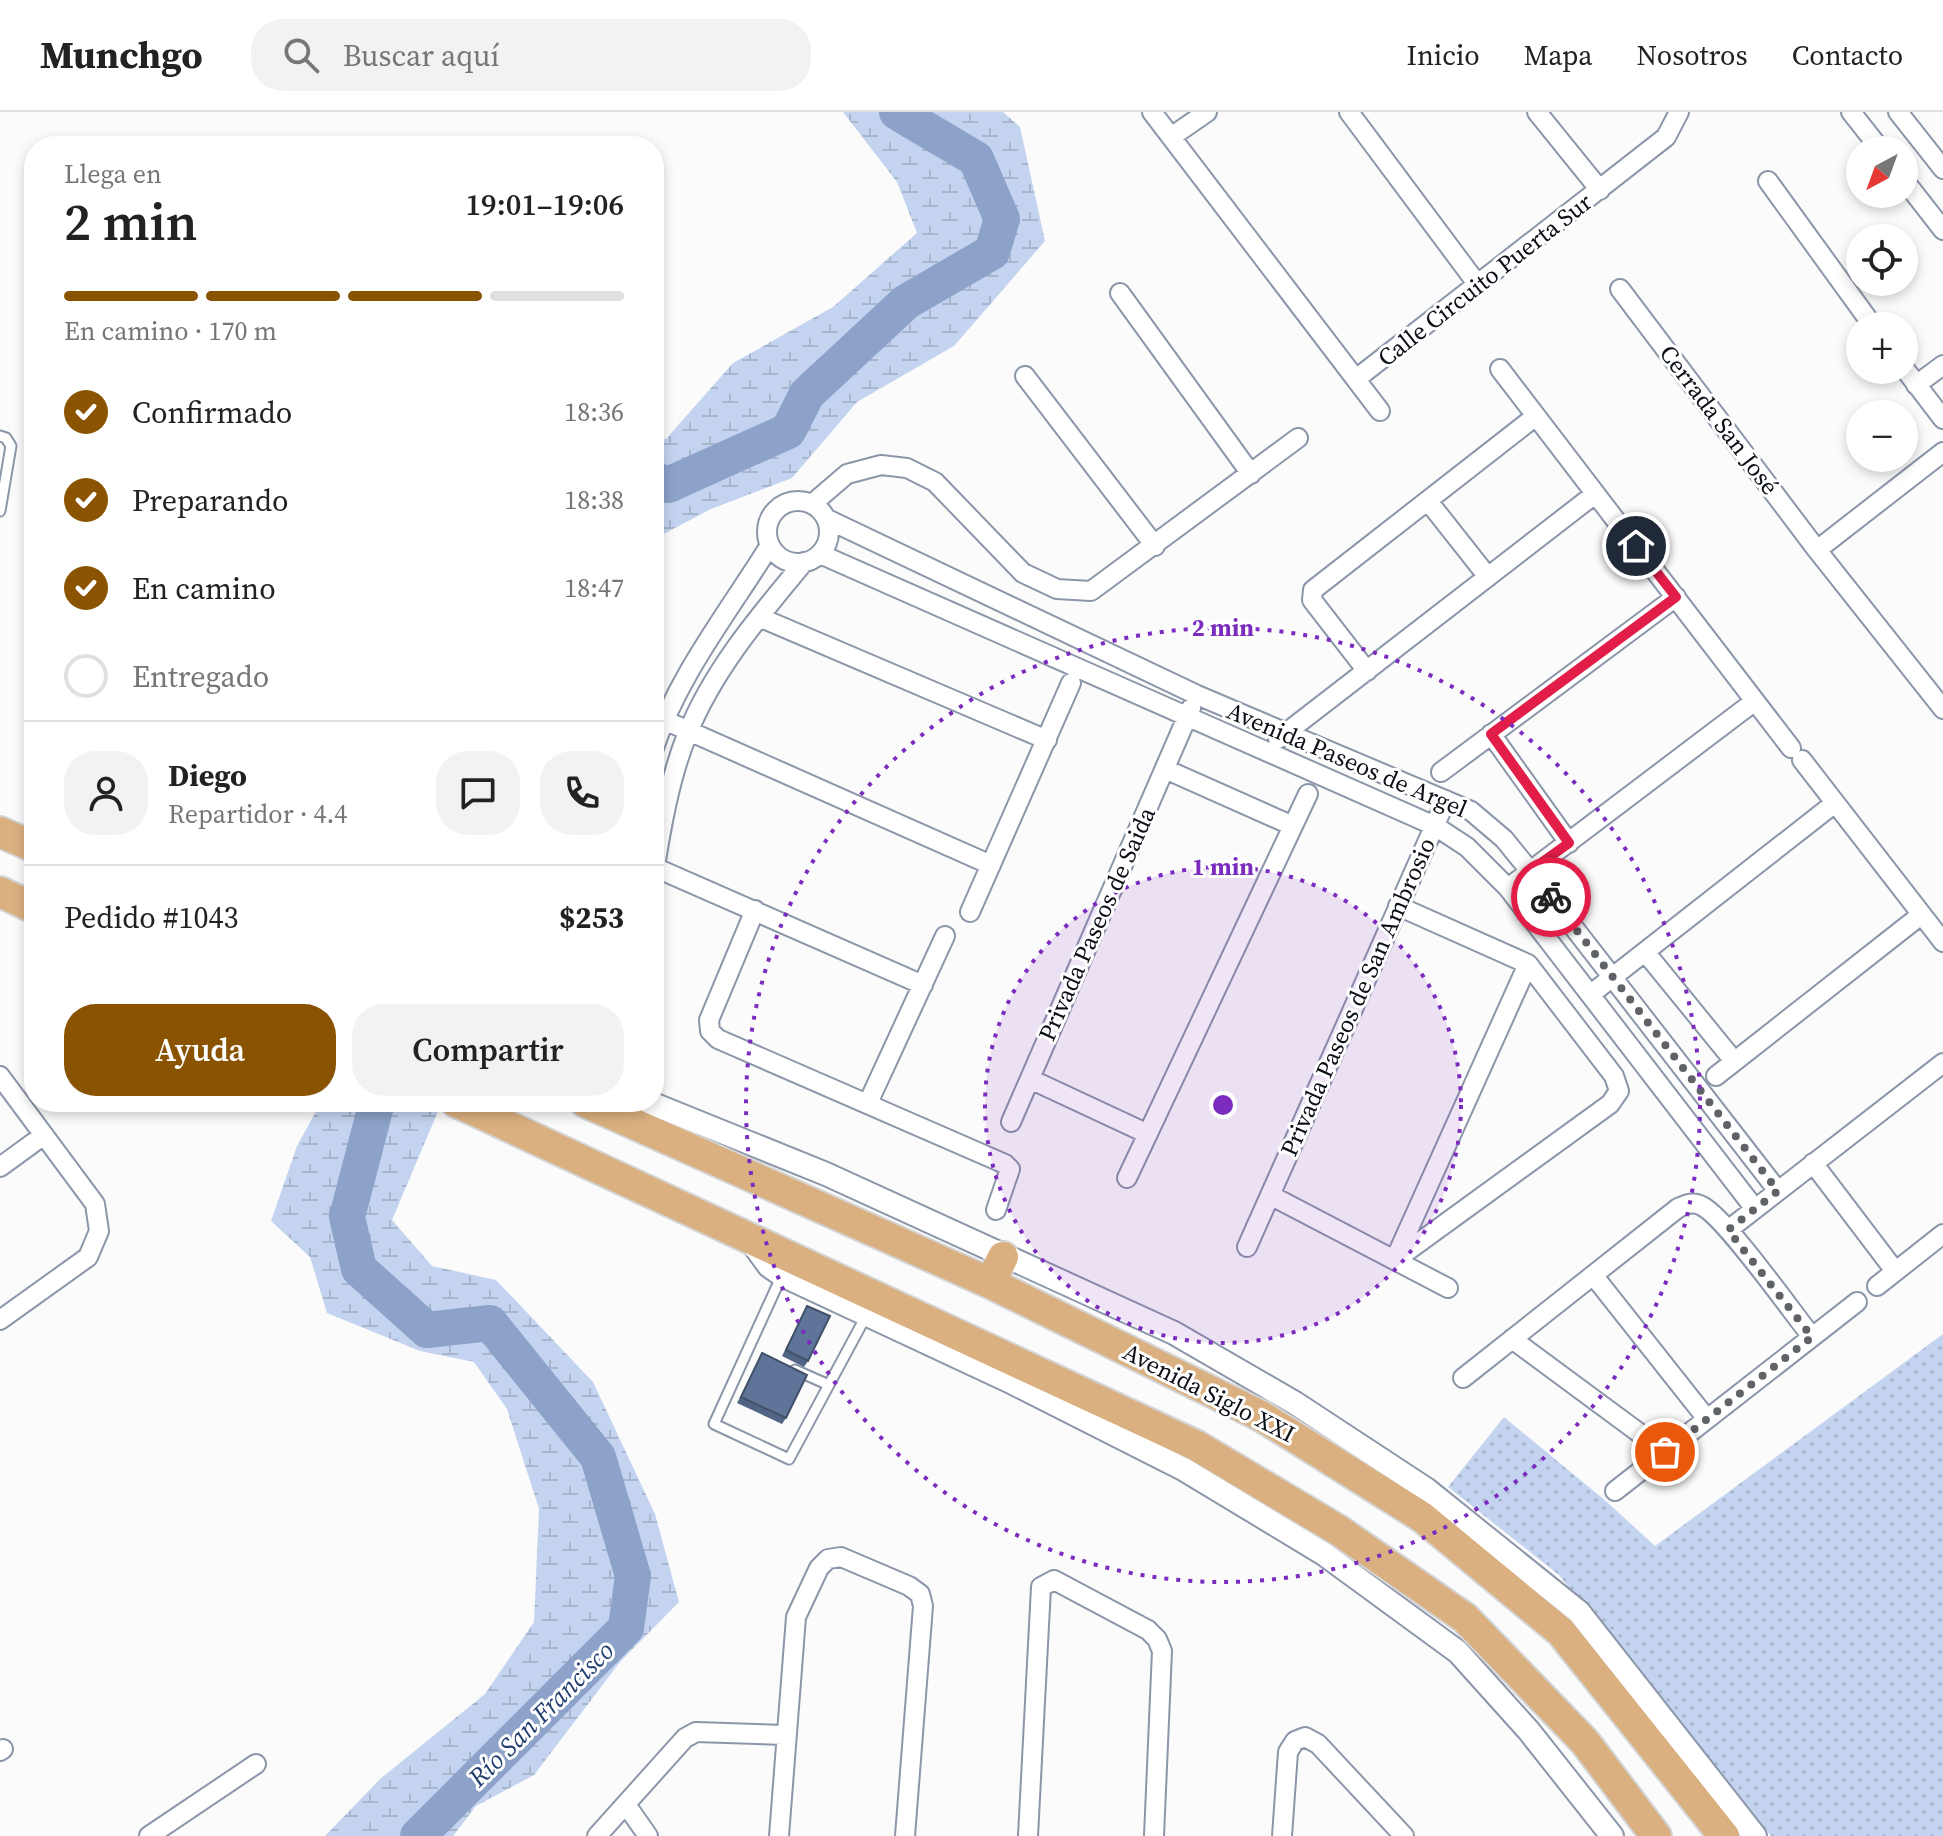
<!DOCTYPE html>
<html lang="es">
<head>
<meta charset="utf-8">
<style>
  :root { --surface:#fff; --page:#f2f2f2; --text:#222; --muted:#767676; --line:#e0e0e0; --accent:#895302 }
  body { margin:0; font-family:"Source Serif 4",serif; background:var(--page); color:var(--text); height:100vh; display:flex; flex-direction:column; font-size:30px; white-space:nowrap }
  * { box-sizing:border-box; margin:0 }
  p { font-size:26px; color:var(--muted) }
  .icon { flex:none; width:44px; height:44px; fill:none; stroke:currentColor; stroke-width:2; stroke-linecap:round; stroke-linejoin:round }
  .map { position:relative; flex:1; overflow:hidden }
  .details { position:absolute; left:24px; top:24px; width:640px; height:976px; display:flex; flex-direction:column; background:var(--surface); border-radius:32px; box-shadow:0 4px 12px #0003 }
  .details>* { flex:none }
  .needle { width:52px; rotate:221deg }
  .tools { position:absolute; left:1846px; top:24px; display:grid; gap:16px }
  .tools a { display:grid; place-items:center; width:72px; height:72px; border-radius:50%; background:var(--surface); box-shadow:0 4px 12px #0003; font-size:40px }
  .pin { position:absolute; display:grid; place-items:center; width:68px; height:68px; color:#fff; margin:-34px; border:4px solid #fff; border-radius:50%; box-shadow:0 2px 8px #0007 }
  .courier { position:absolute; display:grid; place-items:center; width:80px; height:80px; margin:-40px; border:6px solid #e11d48; border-radius:50%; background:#fff; color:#222; box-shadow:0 2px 10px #0007 }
  .head em { font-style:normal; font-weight:600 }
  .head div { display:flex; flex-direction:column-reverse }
  .head { display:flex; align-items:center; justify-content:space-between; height:136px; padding:0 40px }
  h1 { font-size:52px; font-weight:600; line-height:60px }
  .bar { display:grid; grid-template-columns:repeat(4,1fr); gap:12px 8px; align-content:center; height:96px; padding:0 40px }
  .bar i { height:10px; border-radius:6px; background:var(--line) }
  .bar .selected { background:var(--accent) }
  .bar p { grid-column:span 4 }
  .line { display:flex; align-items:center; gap:20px; padding:0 40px; border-top:2px solid var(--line) }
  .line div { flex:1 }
  .round { display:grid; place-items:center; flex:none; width:84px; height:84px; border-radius:32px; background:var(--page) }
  ol { padding:0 40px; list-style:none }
  li { display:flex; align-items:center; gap:24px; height:88px }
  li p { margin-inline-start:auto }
  li .icon { padding:8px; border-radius:50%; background:var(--accent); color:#fff; stroke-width:4 }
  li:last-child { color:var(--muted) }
  li i { width:44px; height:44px; border:4px solid var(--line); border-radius:50% }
  .cta { display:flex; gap:16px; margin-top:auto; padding:16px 40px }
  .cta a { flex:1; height:92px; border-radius:32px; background:var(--accent); color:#fff; font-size:32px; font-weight:600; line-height:92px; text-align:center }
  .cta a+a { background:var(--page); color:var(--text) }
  header { display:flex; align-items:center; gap:48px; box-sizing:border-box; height:112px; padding:0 40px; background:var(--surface); border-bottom:2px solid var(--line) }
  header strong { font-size:38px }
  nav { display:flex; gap:44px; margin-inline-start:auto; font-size:28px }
  .search { width:560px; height:72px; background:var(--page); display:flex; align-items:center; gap:20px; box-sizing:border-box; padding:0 28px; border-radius:32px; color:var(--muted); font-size:30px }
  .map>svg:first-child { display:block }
</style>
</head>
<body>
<header>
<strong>Munchgo</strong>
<div class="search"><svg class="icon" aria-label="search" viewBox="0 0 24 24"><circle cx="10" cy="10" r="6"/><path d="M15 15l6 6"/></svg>Buscar aquí</div>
<nav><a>Inicio</a><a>Mapa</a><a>Nosotros</a><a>Contacto</a></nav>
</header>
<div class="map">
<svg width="1943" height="1724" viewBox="0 0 1943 1724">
  <defs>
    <pattern id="grass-dots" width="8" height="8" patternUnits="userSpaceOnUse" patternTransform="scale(2)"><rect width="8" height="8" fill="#c4d4f0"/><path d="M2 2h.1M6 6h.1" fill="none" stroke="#a7b5cd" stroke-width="1.8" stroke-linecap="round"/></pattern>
    <pattern id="wetland-marsh" width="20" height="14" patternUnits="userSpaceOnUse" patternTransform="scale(2)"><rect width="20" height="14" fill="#c4d4f0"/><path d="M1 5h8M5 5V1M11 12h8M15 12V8" fill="none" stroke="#a7b5cd"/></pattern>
  </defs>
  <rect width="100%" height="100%" fill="#fbfbfb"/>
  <path fill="url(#grass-dots)" d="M1943,1222V1724H1771L1559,1463L1448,1375L1504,1305L1607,1390L1655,1434Z"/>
  <path fill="url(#wetland-marsh)" d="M843,0H1003L1020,15L1045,129L954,234L857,290L792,366L711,397L654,427V327H666L733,251L833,195L917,121L897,70Z
    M321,990H442L392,1108L432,1154L496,1168L593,1270L655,1402L679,1490L620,1550L534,1663L476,1694L453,1724H325L380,1667L485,1582L534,1510L539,1397L507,1297L474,1250L420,1239L327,1201L310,1145L271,1109L297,1034Z"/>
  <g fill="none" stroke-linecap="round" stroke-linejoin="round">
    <path stroke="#8ca2c9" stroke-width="36" d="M654,367L668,373L788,319L807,282L906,190L992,140L1002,107L976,47L897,0
      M377,990L347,1105L359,1157L427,1218L490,1211L598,1345L633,1464L626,1516L418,1724"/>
    <g stroke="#8b96a9" stroke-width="13">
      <path id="service" d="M0,324L6,326L11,334L0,399
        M782,1163L714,1312L789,1347L866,1204
        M795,1258L829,1273"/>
    </g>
    <g stroke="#8b96a9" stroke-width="22">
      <path id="minor" d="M1152,0L1380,299
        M1349,0L1478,173
        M1537,0L1600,78
        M1851,0L1881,38
        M1898,0L1943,57
        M1171,25L1207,0
        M1904,68L1943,118
        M1768,69L1873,214
        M1620,177L1817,438L1943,597
        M1120,181L1251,362
        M1904,256L1943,307
        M1500,257L1627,423
        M1025,264L1155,434
        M1356,267L1666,25L1679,0
        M1916,273L1943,253
        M1428,389L1488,465
        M767 420a31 31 0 1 1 62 0a31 31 0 1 1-62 0Z
        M812,392L847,362L881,353L907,356L935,370L1023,461L1057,477L1091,479L1298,326
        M827,407L1197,583L1471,699L1504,727L1530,759L1778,1079
        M1636,434L1791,636
        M1817,438L1943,340
        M820,442L1435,714L1467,735L1508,776L1755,1097
        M759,505L1047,628
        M1367,559L1312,488L1313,478L1536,304
        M664,608L991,753
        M1491,622L1569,731
        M1278,627L1595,382
        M654,636C678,563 730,498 770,433
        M1802,648L1943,830
        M1165,657L1293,714
        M1441,660L1676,485
        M654,755L923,873
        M654,761C661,716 670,665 687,623C712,559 760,503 804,450
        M1508,776L1755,589
        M755,798L709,908L710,919L718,927L1005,1052L1010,1057L996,1098
        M970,800L1071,571
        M1646,841L1734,949
        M1591,882L1835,691
        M0,964L95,1092L99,1119L88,1145L0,1208
        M1716,964L1921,803
        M1030,967L1148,1022
        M868,991L945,824
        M1011,1010L1191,596
        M1813,1051L1895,1159
        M0,1055L44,1023
        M1127,1066L1308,682
        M1270,1083L1448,1176
        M1728,1118L1943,951
        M1247,1135L1446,688
        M1396,1145L1528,852
        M1395,1148L1610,992L1619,979L1614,964L1528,852L1398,794
        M1593,1163L1707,1307
        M1877,1174L1943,1122
        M1512,1227L1665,1340
        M1463,1266L1678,1096C1687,1092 1693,1089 1702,1094C1725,1105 1792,1200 1812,1225
        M1615,1379L1857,1190
        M0,1639L3,1637
        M627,1694L648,1724
        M149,1724L256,1652
        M597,1724L685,1626L696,1620L785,1623
        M779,1724L796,1505L819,1456L828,1447L841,1445L909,1474L920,1482L923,1494L905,1724
        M1028,1724L1041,1475L1054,1468L1148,1518L1157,1527L1162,1539L1154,1724
        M1282,1724L1288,1640L1295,1629L1305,1625L1318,1632L1404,1724"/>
    </g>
    <g stroke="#8b96a9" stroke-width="26">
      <path id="tertiary" d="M648,990L826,1062L1174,1221L1295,1291L1426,1377L1579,1500L1755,1724
        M750,1128L769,1154L782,1163L1009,1269L1185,1358L1324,1442L1458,1540L1529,1619L1612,1724"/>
    </g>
    <g stroke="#d3d4d5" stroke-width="34">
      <path id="trunk" d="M0,720L34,735
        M0,780L34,796
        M456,990L1197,1334L1338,1418L1465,1506L1585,1630L1656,1724
        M585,990L990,1171L1261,1304L1422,1405L1561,1520L1724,1724
        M990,1171L1003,1145"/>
    </g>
    <use href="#service" stroke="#fff" stroke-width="9"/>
    <use href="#minor" stroke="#fff" stroke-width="18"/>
    <use href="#tertiary" stroke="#fff" stroke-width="22"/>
    <use href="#trunk" stroke="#dbb080" stroke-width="30"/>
  </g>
  <path fill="#516483" d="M807,1194L808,1249L804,1255L782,1244Z
    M762,1241L786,1306L782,1312L737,1291Z"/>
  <path fill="#5e7498" stroke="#42516a" stroke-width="2" d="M807,1194L830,1204L808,1249L786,1238Z
    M762,1241L807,1263L786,1306L741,1285Z"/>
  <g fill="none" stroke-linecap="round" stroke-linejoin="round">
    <path stroke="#5f6266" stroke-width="8" stroke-dasharray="0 14.4" d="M1551,785L1778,1079L1728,1118L1812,1225L1665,1340"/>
    <path stroke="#e11d48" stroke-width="10" d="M1551,785L1530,759L1569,731L1491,622L1676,485L1636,434"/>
  </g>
  <circle cx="1223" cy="993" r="238" fill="#7b2cbf" fill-opacity=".12"/>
  <g fill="none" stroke="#7b2cbf" stroke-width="4" stroke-dasharray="4 8">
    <circle cx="1223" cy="993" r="238"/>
    <circle cx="1223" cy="993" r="477"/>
  </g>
  <g text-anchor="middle" stroke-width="6" stroke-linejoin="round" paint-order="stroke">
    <g font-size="24" fill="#0b0f16" stroke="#fff">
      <text transform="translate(1485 168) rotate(-38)" y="8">Calle Circuito Puerta Sur</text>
      <text transform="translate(1719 308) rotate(53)" y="8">Cerrada San José</text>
      <text transform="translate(1347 648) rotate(23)" y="8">Avenida Paseos de Argel</text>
      <text transform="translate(1097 812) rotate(-66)" y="8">Privada Paseos de Saida</text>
      <text transform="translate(1358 885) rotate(-66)" y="8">Privada Paseos de San Ambrosio</text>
      <text transform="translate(1209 1281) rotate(27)" y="8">Avenida Siglo XXI</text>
    </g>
    <g font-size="26" font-style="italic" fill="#223e70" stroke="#fff">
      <text transform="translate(541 1602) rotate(-45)" y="9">Río San Francisco</text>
    </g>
  </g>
  <circle cx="1223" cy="993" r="12" fill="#7b2cbf" stroke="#fff" stroke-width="4"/>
  <g font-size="24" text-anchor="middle" font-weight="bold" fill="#7b2cbf" stroke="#fff" stroke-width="6" stroke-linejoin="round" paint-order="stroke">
    <text x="1223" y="524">2 min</text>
    <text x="1223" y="763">1 min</text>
  </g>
</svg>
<div class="tools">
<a><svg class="needle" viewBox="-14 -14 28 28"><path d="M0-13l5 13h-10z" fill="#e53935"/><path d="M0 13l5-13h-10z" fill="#767676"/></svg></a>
<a><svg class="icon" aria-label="locate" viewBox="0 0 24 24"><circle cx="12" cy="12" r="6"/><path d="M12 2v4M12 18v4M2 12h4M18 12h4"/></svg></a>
<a>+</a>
<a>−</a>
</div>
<div class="pin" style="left:1665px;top:1340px;background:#ea580c"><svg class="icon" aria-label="bag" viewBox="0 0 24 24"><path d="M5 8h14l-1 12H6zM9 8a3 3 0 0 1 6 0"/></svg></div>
<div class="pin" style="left:1636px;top:434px;background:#1f2937"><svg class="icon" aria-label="home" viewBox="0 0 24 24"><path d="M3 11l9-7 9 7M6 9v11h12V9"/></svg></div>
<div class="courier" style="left:1551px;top:785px"><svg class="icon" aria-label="bike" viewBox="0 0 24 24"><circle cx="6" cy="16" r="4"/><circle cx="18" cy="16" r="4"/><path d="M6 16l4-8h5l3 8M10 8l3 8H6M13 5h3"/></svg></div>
<section class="details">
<div class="head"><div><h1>2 min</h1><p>Llega en</p></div><em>19:01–19:06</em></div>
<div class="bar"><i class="selected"></i><i class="selected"></i><i class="selected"></i><i></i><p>En camino · 170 m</p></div>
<ol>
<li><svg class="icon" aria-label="check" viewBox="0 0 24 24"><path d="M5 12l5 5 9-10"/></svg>Confirmado<p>18:36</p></li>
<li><svg class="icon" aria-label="check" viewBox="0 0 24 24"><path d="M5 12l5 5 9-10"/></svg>Preparando<p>18:38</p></li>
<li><svg class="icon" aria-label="check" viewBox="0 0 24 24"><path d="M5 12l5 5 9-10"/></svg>En camino<p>18:47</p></li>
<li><i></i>Entregado</li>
</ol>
<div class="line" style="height:144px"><a class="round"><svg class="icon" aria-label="person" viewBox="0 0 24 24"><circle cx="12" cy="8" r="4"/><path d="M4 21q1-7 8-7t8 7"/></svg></a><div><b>Diego</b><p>Repartidor · 4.4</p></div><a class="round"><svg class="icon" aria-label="chat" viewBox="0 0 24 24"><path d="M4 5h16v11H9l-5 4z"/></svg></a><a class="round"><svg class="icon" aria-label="phone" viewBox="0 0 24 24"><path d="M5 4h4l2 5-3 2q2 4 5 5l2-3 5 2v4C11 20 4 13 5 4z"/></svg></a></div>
<div class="line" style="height:104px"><div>Pedido #1043</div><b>$253</b></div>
<div class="cta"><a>Ayuda</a><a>Compartir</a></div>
</section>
</div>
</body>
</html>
